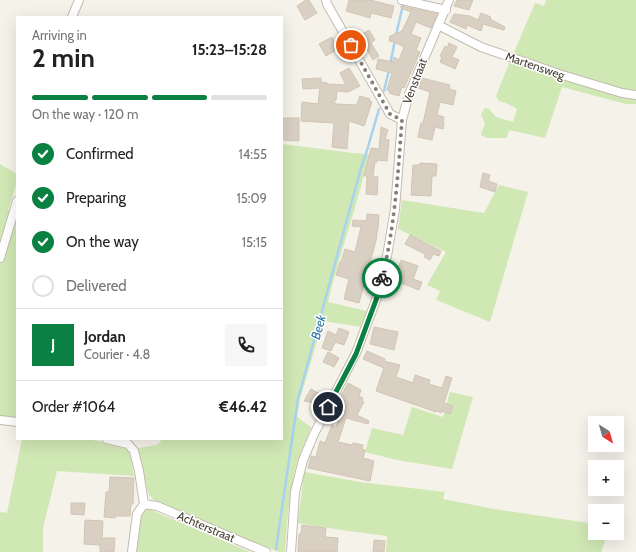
<!DOCTYPE html>
<html lang="en">
<head>
<meta charset="utf-8">
<style>
  :root { --surface:#fff; --page:#f6f6f6; --text:#222; --muted:#767676; --line:#e0e0e0; --accent:#0b8043 }
  body { margin:0; font-family:Cabin,sans-serif; background:var(--page); color:var(--text); height:100vh; display:flex; flex-direction:column; font-size:15px; white-space:nowrap }
  * { box-sizing:border-box; margin:0 }
  p { font-size:13px; color:var(--muted) }
  .icon { flex:none; width:22px; height:22px; fill:none; stroke:currentColor; stroke-width:2; stroke-linecap:round; stroke-linejoin:round }
  .map { position:relative; flex:1; overflow:hidden }
  .sheet { position:absolute; left:16px; top:16px; width:267px; height:424px; display:flex; flex-direction:column; background:var(--surface); border-radius:0px; box-shadow:0 4px 16px #0002 }
  .sheet>* { flex:none }
  .needle { width:26px; rotate:143deg }
  .buttons { position:absolute; left:588px; top:416px; display:grid; gap:8px }
  .buttons a { display:grid; place-items:center; width:36px; height:36px; border-radius:0px; background:var(--surface); box-shadow:0 4px 16px #0002; font-size:20px }
  .pin { position:absolute; display:grid; place-items:center; width:34px; height:34px; color:#fff; margin:-17px; border:2px solid #fff; border-radius:50%; box-shadow:0 1px 4px #0007 }
  .courier { position:absolute; display:grid; place-items:center; width:40px; height:40px; margin:-20px; border:3px solid #0b8043; border-radius:50%; background:#fff; color:#222; box-shadow:0 1px 5px #0007 }
  .head em { font-style:normal; font-weight:700 }
  .head div { display:flex; flex-direction:column-reverse }
  .head { display:flex; align-items:center; justify-content:space-between; height:68px; padding:0 16px }
  h1 { font-size:26px; font-weight:700; line-height:30px }
  .bar { display:grid; grid-template-columns:repeat(4,1fr); gap:6px 4px; align-content:center; height:48px; padding:0 16px }
  .bar i { height:5px; border-radius:3px; background:var(--line) }
  .bar .current { background:var(--accent) }
  .bar p { grid-column:span 4 }
  .line { display:flex; align-items:center; gap:10px; padding:0 16px; border-top:1px solid var(--line) }
  .line div { flex:1 }
  .round { display:grid; place-items:center; flex:none; width:42px; height:42px; border-radius:0px; background:var(--page) }
  ol { padding:0 16px; list-style:none }
  li { display:flex; align-items:center; gap:12px; height:44px }
  li p { margin-inline-start:auto }
  li .icon { padding:4px; border-radius:50%; background:var(--accent); color:#fff; stroke-width:4 }
  li:last-child { color:var(--muted) }
  li i { width:22px; height:22px; border:2px solid var(--line); border-radius:50% }
  .map>svg:first-child { display:block }
</style>
</head>
<body>
<div class="map">
<svg width="636" height="552" viewBox="0 0 636 552">
  <rect width="100%" height="100%" fill="#f5f2ea"/>
  <path fill="#d0e8b4" d="M546,0H636V104H626L562,87L545,138L509,130L507,138H487L481,135L482,131L485,124L481,114L485,108L489,109L496,117L513,122L517,109L506,103L499,101L496,96L508,66L535,3L544,6Z
    M282,144L353,153L369,154C358,204 340,252 328,302L367,311L362,327L323,321L300,399L297,417L311,427C307,438 302,448 298,459C289,488 287,522 285,552H279L271,549L154,500L149,495L147,489L138,448L157,445L161,441L160,439H282Z
    M0,164L17,174V182L8,210L17,212V420L0,418Z
    M499,185L528,192L490,322L436,300L440,291L427,285L446,252L398,229L402,200L484,213Z
    M450,392L473,397L452,469L397,460L365,452L372,428L403,435L412,407L443,417Z
    M22,439H87L119,445L126,449L130,453L134,476L57,471L43,528V552H0V512L7,513Z
    M304,472L360,482L445,492L443,499L494,509L595,524V533H608L601,552H386L387,536L341,530L298,523Z
    M148,509L153,511L250,552H135L141,516L145,510Z"/>
  <g fill="none" stroke-linecap="round" stroke-linejoin="round">
    <path stroke="#a8d2f0" stroke-width="2.5" d="M396,35L403,5
      M390,65L395,40
      M384,91L389,70
      M276,549L298,399L361,168L365,157L379,109"/>
  </g>
  <path fill="#d9d0c3" stroke="#d1c5b3" d="M306,0H309L317,13L305,20L297,6Z
    M349,0H370L394,6L391,18L371,13L370,18L346,11Z
    M457,0H473L469,10L454,6Z
    M401,6L437,14L431,28L416,22L411,34L421,38L416,50L420,52L404,88L402,87L399,96L389,93L390,91L387,90L392,73L376,69L378,59L393,62L394,57L399,60L404,47L394,42L389,41L390,36L402,31L411,12L401,8Z
    M481,13L491,17L490,19L505,27L504,30L483,24L481,31L467,25L466,29L450,22L454,14L470,16L478,20Z
    M369,30L375,40L371,43L379,56L373,60L359,36Z
    M332,37L338,49L326,56L319,44Z
    M449,43L457,47L452,57L459,60L455,69L440,62L442,57L440,56L445,46L447,48Z
    M349,68L360,86L348,92L337,91L336,100L331,102L336,103L335,104L358,105L357,104L360,96L370,99L369,101L372,102L364,126L349,121L347,149L332,147L334,123L301,121L302,102L318,104L320,88L303,89L302,79L321,78V82L327,83V84L346,85L340,73Z
    M422,78L450,85L449,89L456,91L453,105L440,102L437,115L444,117L443,122L444,123L443,129L435,127L432,140L418,137L421,123H423L430,92L418,88Z
    M282,118H299V141L282,140Z
    M381,127L388,130L385,139L389,140L387,161L377,160V162H375L373,176L378,177L377,195L366,194L367,176H364L371,148L379,149Z
    M420,163L437,164L436,176H432L431,196L411,195L413,165H420Z
    M483,173L490,175L488,181L497,184L495,192L480,187Z
    M367,214L379,215L378,229L376,237H377L359,303L344,299L349,279L336,275L340,262H341L345,249L355,252L361,227L352,226L353,220L366,221Z
    M410,235L441,251L439,256L433,254L430,260L424,257L425,254L405,244Z
    M401,260L418,266L413,279L422,282L419,290L394,280Z
    M374,327L398,332L394,350L370,344Z
    M339,328L349,332L344,345L335,342L331,351L322,348L328,331L336,335Z
    M367,351L385,359L384,361L400,365L396,377L413,383L415,375L430,380L429,384L442,388L446,376L452,378L444,403L453,406L450,414L441,411V413L437,411L436,412L376,391L384,368L363,359Z
    M328,352L339,358L334,367L323,362Z
    M348,383L361,390L359,396L363,398L362,401L364,402L357,415L369,421L368,424L346,418L338,442L352,445L353,443L363,445L362,449L365,450L363,458L374,461L370,481L308,468L311,456L316,457L320,441L325,443L332,425L336,427L340,416L332,412Z
    M311,389L320,394L315,403L304,401Z
    M110,477L134,478L133,504H131L130,516H115V518L104,517L106,492H109Z
    M71,503H85L84,515L71,514Z
    M85,520L103,521L102,538H115L114,552H100V545L84,544Z
    M302,525L326,528L325,537L338,538L337,552H298L299,534H301Z
    M374,540L385,541L384,552H373Z"/>
  <g fill="none" stroke-linecap="round" stroke-linejoin="round">
    <g stroke="#c3bcb0" stroke-width="10">
      <path id="minor" d="M326,0L327,4L390,114L402,120
        M402,0L446,10
        M72,17L79,0
        M438,25L481,47L559,74L622,93L636,95
        M0,258L17,201
        M0,420L17,422
        M107,439L128,444L134,451L139,471L144,504
        M144,504L157,506L266,552
        M132,552L137,514L144,504
        M291,552L295,492L303,460L314,434L356,353L376,300L387,256L395,209L402,120L409,94L449,0"/>
    </g>
    <use href="#minor" stroke="#fff" stroke-width="8"/>
  </g>
  <g fill="none" stroke-linecap="round" stroke-linejoin="round">
    <path stroke="#858076" stroke-width="4" stroke-dasharray="0 7.2" d="M351,45L390,114L402,120C398,173 395,226 382,278"/>
    <path stroke="#0b8043" stroke-width="5" d="M328,407L356,354L376,300L382,278"/>
  </g>
  <g text-anchor="middle" stroke-width="3" stroke-linejoin="round" paint-order="stroke">
    <g font-size="12" fill="#494238" stroke="#fff">
      <text transform="translate(535 66) rotate(19)" y="4">Martensweg</text>
      <text transform="translate(415 81) rotate(-69)" y="4">Venstraat</text>
      <text transform="translate(206 527) rotate(23)" y="4">Achterstraat</text>
    </g>
    <g font-size="13" font-style="italic" fill="#3077ac" stroke="#fff">
      <text transform="translate(318 327) rotate(-75)" y="5">Beek</text>
    </g>
  </g>
</svg>
<div class="buttons">
<a><svg class="needle" viewBox="-14 -14 28 28"><path d="M0-13l5 13h-10z" fill="#e53935"/><path d="M0 13l5-13h-10z" fill="#767676"/></svg></a>
<a>+</a>
<a>−</a>
</div>
<div class="pin" style="left:351px;top:45px;background:#ea580c"><svg class="icon" aria-label="bag" viewBox="0 0 24 24"><path d="M5 8h14l-1 12H6zM9 8a3 3 0 0 1 6 0"/></svg></div>
<div class="pin" style="left:328px;top:407px;background:#1f2937"><svg class="icon" aria-label="home" viewBox="0 0 24 24"><path d="M3 11l9-7 9 7M6 9v11h12V9"/></svg></div>
<div class="courier" style="left:382px;top:278px"><svg class="icon" aria-label="bike" viewBox="0 0 24 24"><circle cx="6" cy="16" r="4"/><circle cx="18" cy="16" r="4"/><path d="M6 16l4-8h5l3 8M10 8l3 8H6M13 5h3"/></svg></div>
<section class="sheet">
<div class="head"><div><h1>2 min</h1><p>Arriving in</p></div><em>15:23–15:28</em></div>
<div class="bar"><i class="current"></i><i class="current"></i><i class="current"></i><i></i><p>On the way · 120 m</p></div>
<ol>
<li><svg class="icon" aria-label="check" viewBox="0 0 24 24"><path d="M5 12l5 5 9-10"/></svg>Confirmed<p>14:55</p></li>
<li><svg class="icon" aria-label="check" viewBox="0 0 24 24"><path d="M5 12l5 5 9-10"/></svg>Preparing<p>15:09</p></li>
<li><svg class="icon" aria-label="check" viewBox="0 0 24 24"><path d="M5 12l5 5 9-10"/></svg>On the way<p>15:15</p></li>
<li><i></i>Delivered</li>
</ol>
<div class="line" style="height:72px"><b class="round" style="background:var(--accent);color:#fff">J</b><div><b>Jordan</b><p>Courier · 4.8</p></div><a class="round"><svg class="icon" aria-label="phone" viewBox="0 0 24 24"><path d="M5 4h4l2 5-3 2q2 4 5 5l2-3 5 2v4C11 20 4 13 5 4z"/></svg></a></div>
<div class="line" style="height:52px"><div>Order #1064</div><b>€46.42</b></div>
</section>
</div>
</body>
</html>
